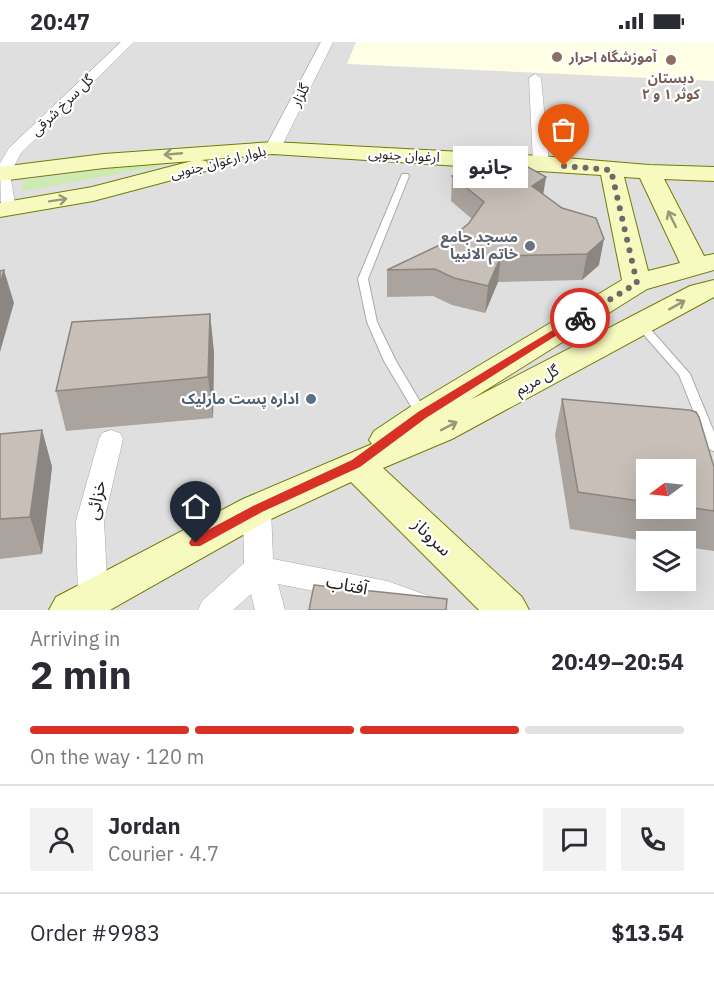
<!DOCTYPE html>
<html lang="en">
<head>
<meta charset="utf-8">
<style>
  :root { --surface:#fff; --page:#f2f2f3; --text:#2b2b33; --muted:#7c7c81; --line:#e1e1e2; --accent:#d93025 }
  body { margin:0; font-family:"IBM Plex Sans","Noto Sans Arabic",sans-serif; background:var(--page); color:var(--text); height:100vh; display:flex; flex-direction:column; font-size:22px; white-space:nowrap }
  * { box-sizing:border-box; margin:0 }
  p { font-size:20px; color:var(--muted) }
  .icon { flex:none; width:33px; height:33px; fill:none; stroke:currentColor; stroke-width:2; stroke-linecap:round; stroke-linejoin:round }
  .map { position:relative; height:568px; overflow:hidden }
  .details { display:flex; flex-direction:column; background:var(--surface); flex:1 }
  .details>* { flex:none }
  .needle { width:39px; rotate:255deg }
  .tools { position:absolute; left:636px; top:417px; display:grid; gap:12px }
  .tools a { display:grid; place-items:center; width:60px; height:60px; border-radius:0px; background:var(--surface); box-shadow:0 6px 24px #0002; font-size:30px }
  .pin { position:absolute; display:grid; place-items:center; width:51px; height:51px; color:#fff; margin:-62px -26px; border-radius:50% 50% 50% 0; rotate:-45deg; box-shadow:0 0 6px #0007 }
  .pin .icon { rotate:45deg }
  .courier { position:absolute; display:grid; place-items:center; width:60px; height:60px; margin:-30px; border:4px solid #d93025; border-radius:50%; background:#fff; color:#222; box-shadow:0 2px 8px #0007 }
  .bubble { position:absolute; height:42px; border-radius:0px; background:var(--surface); box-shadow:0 6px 24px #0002; font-size:20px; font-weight:700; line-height:42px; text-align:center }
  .headline em { font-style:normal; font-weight:700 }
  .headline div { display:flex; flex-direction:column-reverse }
  .headline { display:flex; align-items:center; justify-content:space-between; height:102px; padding:0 30px }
  h1 { font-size:39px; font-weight:700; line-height:45px }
  .bar { display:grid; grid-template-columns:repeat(4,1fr); gap:9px 6px; align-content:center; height:72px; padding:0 30px }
  .bar i { height:8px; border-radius:4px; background:var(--line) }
  .bar .selected { background:var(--accent) }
  .bar p { grid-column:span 4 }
  .line { display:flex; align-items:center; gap:15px; padding:0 30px; border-top:2px solid var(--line) }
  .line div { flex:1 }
  .round { display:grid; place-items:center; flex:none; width:63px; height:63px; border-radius:0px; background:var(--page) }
  .status { display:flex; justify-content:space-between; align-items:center; height:42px; padding:0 30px; background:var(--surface); direction:ltr }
  .status svg { height:16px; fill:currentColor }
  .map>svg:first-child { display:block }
</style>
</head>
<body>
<div class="status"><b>20:47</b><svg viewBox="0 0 49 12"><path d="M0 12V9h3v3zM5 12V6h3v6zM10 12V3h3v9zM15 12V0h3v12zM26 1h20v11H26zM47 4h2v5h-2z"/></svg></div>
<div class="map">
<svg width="714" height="568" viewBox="0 0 714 568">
  <rect width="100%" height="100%" fill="#f2efe9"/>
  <path fill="#e0dfdf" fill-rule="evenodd" d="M0,0H714V568H0ZM646,428H686V466H646ZM646,500H686V538H646Z"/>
  <path fill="#ffffe5" d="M356,0H714V39L347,22Z"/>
  <path fill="#cdebb0" d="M171,118L156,125L24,149L21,144L26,138Z"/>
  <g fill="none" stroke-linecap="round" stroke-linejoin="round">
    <g stroke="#a9a9a9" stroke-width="2">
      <path id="lane" d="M402,132H408L409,134L368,237L377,280L396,319L428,373L426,376H418L384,319L367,280L358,237Z
        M641,280L645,281L690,332L714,390V409L710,408L708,405L679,333L637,285L636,283L637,281Z"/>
    </g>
    <g stroke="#a9a9a9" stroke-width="1">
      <path id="street" d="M121,0H134L21,111L10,132L16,167L13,171H1L0,121L9,106Z
        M321,0H333L281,106L273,111L268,109L265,106Z
        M535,32L541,36L549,121L541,126L533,121L529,36Z
        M111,388L120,391L123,397L104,479L108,557L104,566L98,568L82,566L78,557L76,479L99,397L102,391Z
        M257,457L267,460L271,467L273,517L387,539L443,559L447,568H398L385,563L278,542L285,568H255L251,552L233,568H198L202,559L244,521L243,467L247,460Z"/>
    </g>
    <g stroke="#707d05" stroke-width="2">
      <path id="secondary" d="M273,100L541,114L649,123L714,125V139L664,137L704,214L714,212V228L647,247L470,358L690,244L714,238V255L452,397L383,426L522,555L529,568H479L351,440L271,477L110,568H49L56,555L243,457L372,402L369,398L374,389L410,365L622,238L601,133L273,112L201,118L206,119L209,124L206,129L93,159L0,175V161L92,145L192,119L104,126L0,139V125L104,112ZM624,135L640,136L680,221L648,229Z"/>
    </g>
    <use href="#lane" fill="#fff" fill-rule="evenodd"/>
    <use href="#street" fill="#fff" fill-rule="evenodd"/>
    <use href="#secondary" fill="#f7fabf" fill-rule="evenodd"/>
  </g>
  <path fill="#aba49e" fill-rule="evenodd" d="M483,123L546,135L543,152L599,223L582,238L498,240L485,271L452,263L433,254L387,255V228L448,199L469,181L472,177L451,159L452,134Z
    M210,272L214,311L213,376L66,389L56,349Z
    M562,357L714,425V509L686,505V500H651L570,487L555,393ZM646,428H686V466H646Z
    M42,388L52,425L42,512L0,517V392Z"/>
  <path fill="#8b8681" d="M546,135L542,159L532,144Z
    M604,197L599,223L582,238L587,212Z
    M501,214L498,240L485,271L488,244Z
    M4,228L14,261L0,310V242Z
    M210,272L214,311L213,376L208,335Z
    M42,388L52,425L42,512L30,475Z"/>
  <path fill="#c7bfb8" stroke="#8b8681" stroke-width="1.5" d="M477,119L483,123L496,122L509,128L528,125L546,135L532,144L562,166L596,176L604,197L587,212L501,214L488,244L454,236L435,227L387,228L448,199L469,181L484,160L452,134Z
    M4,228L0,242V229Z
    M210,272L208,335L56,349L72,280Z
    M562,357L689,368L696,370L699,375L714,425V469L686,465V428H646V460L578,450Z
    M42,388L30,475L0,477V392Z
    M314,543L447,557L446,568H309Z"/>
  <defs><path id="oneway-shaft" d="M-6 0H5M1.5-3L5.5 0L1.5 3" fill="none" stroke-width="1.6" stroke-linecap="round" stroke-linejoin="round" transform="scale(1.5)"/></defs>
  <g stroke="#979978">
    <use href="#oneway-shaft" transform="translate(173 112) rotate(175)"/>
    <use href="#oneway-shaft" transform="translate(58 158) rotate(-9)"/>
    <use href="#oneway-shaft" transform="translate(672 177) rotate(-116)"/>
    <use href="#oneway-shaft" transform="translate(677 263) rotate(-29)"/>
    <use href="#oneway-shaft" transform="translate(449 384) rotate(-27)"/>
  </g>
  <path fill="#d93025" d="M576,274L584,276L426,376L360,425L262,470L200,504H191L189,501L191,497L253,464L352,418L418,370Z"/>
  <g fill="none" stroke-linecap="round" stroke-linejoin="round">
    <path stroke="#6b6a68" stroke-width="6" stroke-dasharray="0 10.8" d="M564,124L611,128L637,241L580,276"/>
  </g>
  <g fill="#8d6e63" stroke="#fff" stroke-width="2">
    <circle cx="557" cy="15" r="6"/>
    <circle cx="671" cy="18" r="6"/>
  </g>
  <circle fill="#6b7280" stroke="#fff" stroke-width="2" cx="530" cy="204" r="6"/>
  <circle fill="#5c6f8a" stroke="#fff" stroke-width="2" cx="311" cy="357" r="6"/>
  <g text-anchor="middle" stroke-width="4.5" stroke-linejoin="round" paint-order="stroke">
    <g font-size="14" font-weight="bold" fill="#785e54" stroke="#fff" text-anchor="start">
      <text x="569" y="20">آموزشگاه احرار</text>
      <text x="671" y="41" text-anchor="middle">دبستان<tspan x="671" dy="16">کوثر ۱ و ۲</tspan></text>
    </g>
    <g font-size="14" fill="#222" stroke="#fff">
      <text transform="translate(300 53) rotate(-63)" y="5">گلزار</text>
      <text transform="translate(62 63) rotate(-44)" y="5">گل سرخ شرقی</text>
      <text transform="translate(404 113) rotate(3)" y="5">ارغوان جنوبی</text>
      <text transform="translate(218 120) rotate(-14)" y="5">بلوار ارغوان جنوبی</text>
    </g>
    <g font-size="15" font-weight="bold" fill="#5b616d" stroke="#fff" text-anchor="end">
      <text x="518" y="200">مسجد جامع<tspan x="518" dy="17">خاتم الانبیا</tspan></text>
    </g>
    <g font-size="15" fill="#222" stroke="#fff">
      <text transform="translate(537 338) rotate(-28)" y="5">گل مریم</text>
    </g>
    <g font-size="15" font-weight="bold" fill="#4e5e75" stroke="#fff" text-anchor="end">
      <text x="299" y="362">اداره پست مارلیک</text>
    </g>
    <g font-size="18" fill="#222" stroke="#fff">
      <text transform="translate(96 458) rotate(-78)" y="6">خزائی</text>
      <text transform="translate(432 495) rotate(44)" y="6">سروناز</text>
      <text transform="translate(347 543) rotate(11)" y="6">آفتاب</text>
    </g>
  </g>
</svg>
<div class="tools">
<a><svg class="needle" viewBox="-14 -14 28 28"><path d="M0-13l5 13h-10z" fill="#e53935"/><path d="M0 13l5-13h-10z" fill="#7c7c81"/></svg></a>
<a><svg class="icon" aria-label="layers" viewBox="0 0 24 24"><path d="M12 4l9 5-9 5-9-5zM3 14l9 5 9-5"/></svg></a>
</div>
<div class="pin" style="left:564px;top:124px;background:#ea580c"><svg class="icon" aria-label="bag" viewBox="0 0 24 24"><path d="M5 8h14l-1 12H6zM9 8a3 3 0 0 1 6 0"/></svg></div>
<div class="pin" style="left:196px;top:501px;background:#1f2937"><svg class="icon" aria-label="home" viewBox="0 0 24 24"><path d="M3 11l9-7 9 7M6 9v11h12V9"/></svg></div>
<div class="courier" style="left:580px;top:276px"><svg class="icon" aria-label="bike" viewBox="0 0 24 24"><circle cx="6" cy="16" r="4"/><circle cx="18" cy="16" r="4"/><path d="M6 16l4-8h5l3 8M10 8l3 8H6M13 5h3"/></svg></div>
<div class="bubble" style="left:453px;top:104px;width:75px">جانبو</div>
</div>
<section class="details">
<div class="headline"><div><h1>2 min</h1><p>Arriving in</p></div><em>20:49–20:54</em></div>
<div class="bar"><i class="selected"></i><i class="selected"></i><i class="selected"></i><i></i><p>On the way · 120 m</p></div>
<div class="line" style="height:108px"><a class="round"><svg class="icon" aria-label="person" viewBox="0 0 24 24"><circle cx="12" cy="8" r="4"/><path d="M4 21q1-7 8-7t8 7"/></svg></a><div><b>Jordan</b><p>Courier · 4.7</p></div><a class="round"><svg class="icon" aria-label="chat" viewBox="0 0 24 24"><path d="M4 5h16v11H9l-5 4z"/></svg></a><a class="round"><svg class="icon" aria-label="phone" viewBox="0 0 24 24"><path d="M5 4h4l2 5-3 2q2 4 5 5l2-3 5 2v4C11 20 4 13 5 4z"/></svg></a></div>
<div class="line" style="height:78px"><div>Order #9983</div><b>$13.54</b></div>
</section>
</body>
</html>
